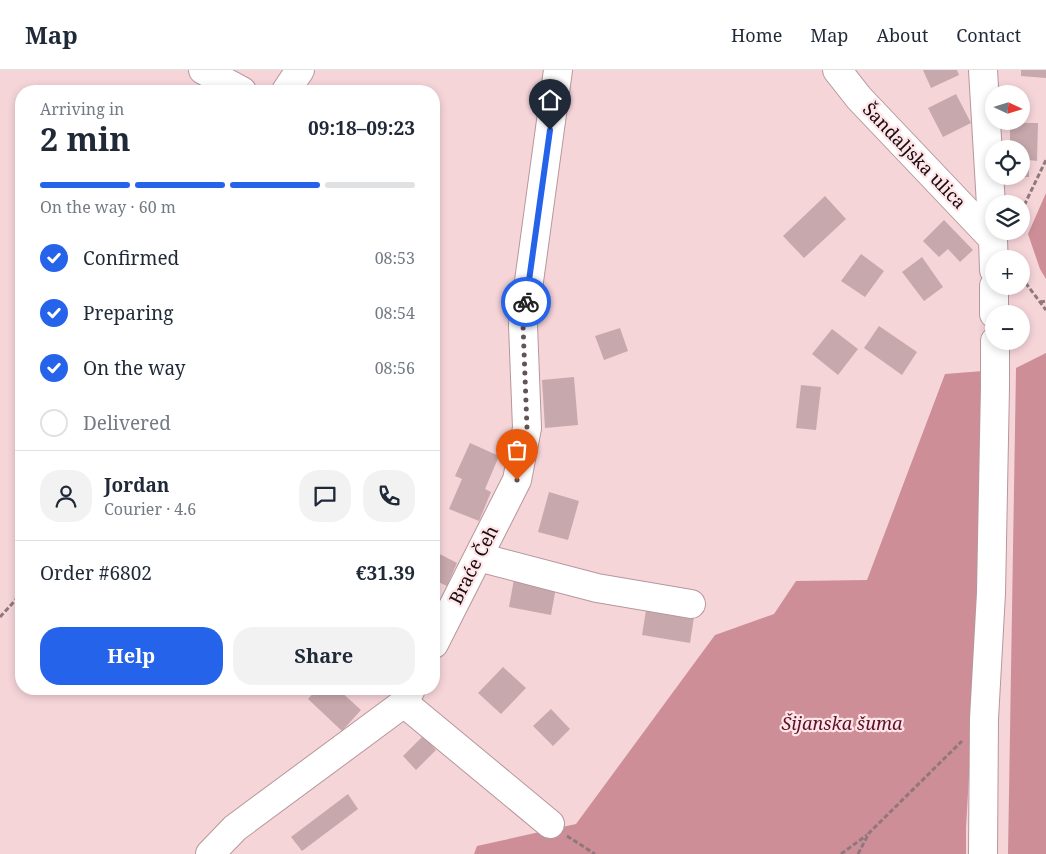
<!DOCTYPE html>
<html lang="en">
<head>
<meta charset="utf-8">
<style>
  :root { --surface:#fff; --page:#f2f2f3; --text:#1f2937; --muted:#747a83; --line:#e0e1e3; --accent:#2563eb }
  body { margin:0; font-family:"Noto Serif",serif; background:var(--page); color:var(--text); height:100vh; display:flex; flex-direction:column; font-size:19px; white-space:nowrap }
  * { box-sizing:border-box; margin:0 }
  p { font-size:16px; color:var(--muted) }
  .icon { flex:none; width:28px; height:28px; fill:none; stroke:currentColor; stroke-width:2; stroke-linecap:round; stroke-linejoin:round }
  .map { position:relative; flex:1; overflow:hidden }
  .details { position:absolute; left:15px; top:15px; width:425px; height:610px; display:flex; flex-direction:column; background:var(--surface); border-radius:20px; box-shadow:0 2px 8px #0003 }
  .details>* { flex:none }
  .needle { width:32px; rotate:94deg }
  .buttons { position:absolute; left:985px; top:15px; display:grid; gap:10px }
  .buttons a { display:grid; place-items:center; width:45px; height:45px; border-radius:50%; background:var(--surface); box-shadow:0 2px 8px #0003; font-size:25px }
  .pin { position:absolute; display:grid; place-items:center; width:42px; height:42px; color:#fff; margin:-51px -21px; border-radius:50% 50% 50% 0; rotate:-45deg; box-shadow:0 0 5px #0007 }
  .pin .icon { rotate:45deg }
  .courier { position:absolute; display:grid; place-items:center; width:50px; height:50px; margin:-25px; border:4px solid #2563eb; border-radius:50%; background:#fff; color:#222; box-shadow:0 1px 6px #0007 }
  .overview em { font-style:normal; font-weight:700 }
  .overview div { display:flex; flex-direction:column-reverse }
  .overview { display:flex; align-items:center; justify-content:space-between; height:85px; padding:0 25px }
  h1 { font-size:32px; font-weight:700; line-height:38px }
  .bar { display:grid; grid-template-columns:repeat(4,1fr); gap:8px 5px; align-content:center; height:60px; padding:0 25px }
  .bar i { height:6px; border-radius:4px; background:var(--line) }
  .bar .active { background:var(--accent) }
  .bar p { grid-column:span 4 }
  .line { display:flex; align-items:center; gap:12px; padding:0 25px; border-top:1px solid var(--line) }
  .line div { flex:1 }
  .round { display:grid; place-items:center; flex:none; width:52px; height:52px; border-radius:20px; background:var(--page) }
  ol { padding:0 25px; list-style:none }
  li { display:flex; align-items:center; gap:15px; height:55px }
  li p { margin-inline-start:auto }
  li .icon { padding:5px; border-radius:50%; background:var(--accent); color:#fff; stroke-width:4 }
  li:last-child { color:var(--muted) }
  li i { width:28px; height:28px; border:2px solid var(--line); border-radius:50% }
  .button { display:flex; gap:10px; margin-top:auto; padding:10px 25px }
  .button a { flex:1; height:58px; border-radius:20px; background:var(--accent); color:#fff; font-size:20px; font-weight:700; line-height:58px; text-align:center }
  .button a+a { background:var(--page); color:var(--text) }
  header { display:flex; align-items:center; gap:30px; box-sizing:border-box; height:70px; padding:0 25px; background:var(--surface); border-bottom:1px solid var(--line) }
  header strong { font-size:24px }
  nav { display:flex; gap:28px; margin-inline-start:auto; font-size:18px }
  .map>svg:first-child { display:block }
</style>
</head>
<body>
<header>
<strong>Map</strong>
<nav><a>Home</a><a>Map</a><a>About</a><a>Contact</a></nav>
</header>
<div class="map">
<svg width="1046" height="784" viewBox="0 0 1046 784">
  <rect width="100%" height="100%" fill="#f6d5d9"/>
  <path fill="#cd8e98" d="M1046,123V209L1040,199L1028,164Z
    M1046,283V784H1008L1016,298Z
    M983,301L981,496L966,758V784H474L477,776L576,754L715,565L774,544L796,511L867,510L945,304Z"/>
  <path fill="#c7a8ac" d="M923,0H957L959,5L931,18Z
    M1021,0H1046V8L1021,6Z
    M956,24L971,53L943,67L928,38Z
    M1010,53H1038L1037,91L1029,90V107H1021V79H1010Z
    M825,126L846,149L804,188L783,166Z
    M944,150L973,180L960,192L948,179L939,187L923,171Z
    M861,184L884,201L865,227L841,211Z
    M922,187L943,217L924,231L902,202Z
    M879,256L917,282L902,305L864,278Z
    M620,258L628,281L604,290L595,266Z
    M832,259L858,279L838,305L812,284Z
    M574,307L578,355L545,358L542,310Z
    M801,315L821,317L816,360L796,358Z
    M470,373L499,386L485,419L491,422L479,451L449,439L462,409L455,406Z
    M549,422L579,431L568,470L538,462Z
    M434,481L457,493L447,516L434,510Z
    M514,509L556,517L551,545L509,537Z
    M646,540L694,547L690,573L642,565Z
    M503,597L526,618L501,644L478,623Z
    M317,619H338L361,640L342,661L308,629Z
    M551,639L570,659L553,676L533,656Z
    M423,666L436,680L416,700L403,686Z
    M348,724L358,739L302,781L291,767Z"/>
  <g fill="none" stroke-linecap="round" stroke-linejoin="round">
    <g stroke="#b6979c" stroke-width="30">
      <path id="minor" d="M203,0L242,21
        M837,0L859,28L993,169
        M983,0L993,169L994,200
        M286,21L300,0
        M994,216V244
        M478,487L597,518L691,534
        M434,574L517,410L527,358L523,255L558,0
        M404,633L550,754
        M210,784L235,758L404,633L411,619
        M983,784L984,649L991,523L995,317V271"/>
    </g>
    <path stroke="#8f787b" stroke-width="3" stroke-dasharray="5 2.5" stroke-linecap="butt" d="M1021,142L1046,90
      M1021,207L1046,240
      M1040,232L1046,231
      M0,547L21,524
      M567,766L595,784
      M841,784L867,765
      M858,784L869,763L962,671"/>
    <use href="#minor" stroke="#fff" stroke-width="28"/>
  </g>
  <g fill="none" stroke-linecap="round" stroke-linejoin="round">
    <path stroke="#645254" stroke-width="5" stroke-dasharray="0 9" d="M517,410L527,358L523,255L526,232"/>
    <path stroke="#2563eb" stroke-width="6" d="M526,232L550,60"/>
  </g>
  <g text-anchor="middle" stroke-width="4.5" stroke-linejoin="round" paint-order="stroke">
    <g font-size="18" fill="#160b0d" stroke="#ffe4e8">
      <text transform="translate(914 86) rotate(46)" y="6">Šandaljska ulica</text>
      <text transform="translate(474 495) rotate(-63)" y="6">Braće Čeh</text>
    </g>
    <g font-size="18" font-style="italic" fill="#5b1027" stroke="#ffe4e8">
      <text x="842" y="660">Šijanska šuma</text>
    </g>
  </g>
</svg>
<div class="buttons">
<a><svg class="needle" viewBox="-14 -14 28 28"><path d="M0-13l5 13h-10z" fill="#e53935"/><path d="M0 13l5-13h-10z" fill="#747a83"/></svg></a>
<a><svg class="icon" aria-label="locate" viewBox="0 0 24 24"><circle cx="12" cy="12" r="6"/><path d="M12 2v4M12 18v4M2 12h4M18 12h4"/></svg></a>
<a><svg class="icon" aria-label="layers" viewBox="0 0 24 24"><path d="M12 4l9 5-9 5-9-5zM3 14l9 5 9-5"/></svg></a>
<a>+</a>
<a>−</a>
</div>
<div class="pin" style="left:517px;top:410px;background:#ea580c"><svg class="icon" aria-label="bag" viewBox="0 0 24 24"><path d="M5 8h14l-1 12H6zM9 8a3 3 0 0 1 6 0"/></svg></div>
<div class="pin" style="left:550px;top:60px;background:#1f2937"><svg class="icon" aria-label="home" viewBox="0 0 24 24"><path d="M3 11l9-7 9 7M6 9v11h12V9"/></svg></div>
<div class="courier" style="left:526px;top:232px"><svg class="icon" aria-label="bike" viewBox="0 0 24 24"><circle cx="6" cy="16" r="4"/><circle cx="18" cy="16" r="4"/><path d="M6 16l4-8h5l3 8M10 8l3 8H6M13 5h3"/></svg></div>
<section class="details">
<div class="overview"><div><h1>2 min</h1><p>Arriving in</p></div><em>09:18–09:23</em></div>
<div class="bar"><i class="active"></i><i class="active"></i><i class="active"></i><i></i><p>On the way · 60 m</p></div>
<ol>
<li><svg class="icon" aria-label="check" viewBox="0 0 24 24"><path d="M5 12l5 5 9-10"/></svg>Confirmed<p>08:53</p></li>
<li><svg class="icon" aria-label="check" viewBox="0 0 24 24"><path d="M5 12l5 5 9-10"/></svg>Preparing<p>08:54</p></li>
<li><svg class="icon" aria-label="check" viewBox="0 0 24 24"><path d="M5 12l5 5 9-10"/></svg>On the way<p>08:56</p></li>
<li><i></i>Delivered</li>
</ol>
<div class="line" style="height:90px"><a class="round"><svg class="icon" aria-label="person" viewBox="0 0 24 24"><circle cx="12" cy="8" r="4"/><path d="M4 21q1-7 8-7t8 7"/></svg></a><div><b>Jordan</b><p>Courier · 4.6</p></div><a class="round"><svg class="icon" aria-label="chat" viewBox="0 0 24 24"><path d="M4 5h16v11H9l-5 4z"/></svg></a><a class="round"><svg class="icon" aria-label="phone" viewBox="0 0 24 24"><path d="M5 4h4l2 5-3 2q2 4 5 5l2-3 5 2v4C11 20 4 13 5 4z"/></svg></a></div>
<div class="line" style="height:65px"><div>Order #6802</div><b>€31.39</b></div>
<div class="button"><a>Help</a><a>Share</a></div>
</section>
</div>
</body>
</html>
